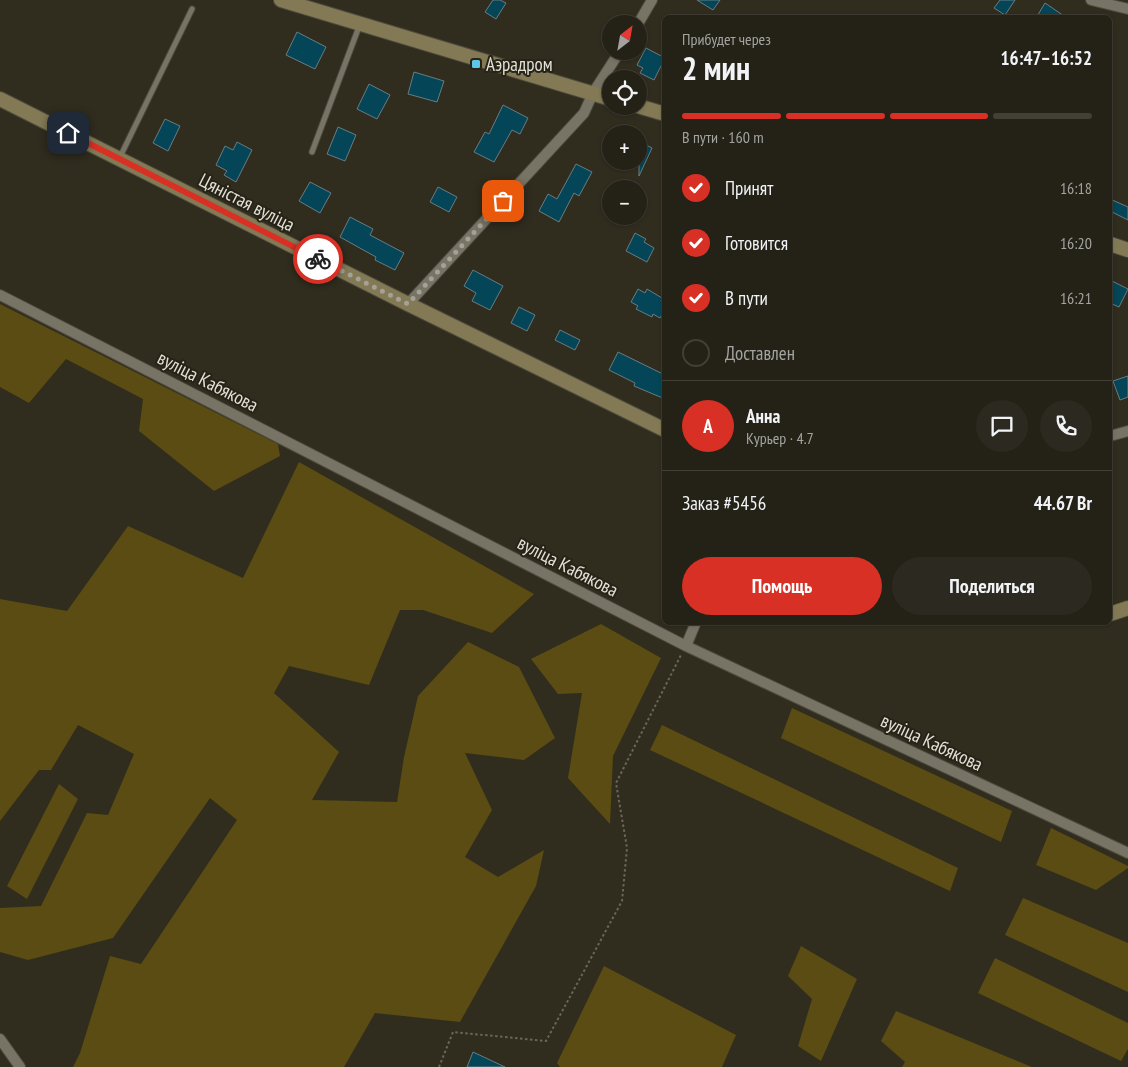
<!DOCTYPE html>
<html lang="ru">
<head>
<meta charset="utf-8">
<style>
  :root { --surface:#242217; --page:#2c2a20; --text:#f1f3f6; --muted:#a3a4a1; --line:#413f36; --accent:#d93025 }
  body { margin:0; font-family:"PT Sans Narrow",sans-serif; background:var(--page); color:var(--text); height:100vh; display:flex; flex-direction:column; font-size:19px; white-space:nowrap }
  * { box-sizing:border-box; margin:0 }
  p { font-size:16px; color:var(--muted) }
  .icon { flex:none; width:28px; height:28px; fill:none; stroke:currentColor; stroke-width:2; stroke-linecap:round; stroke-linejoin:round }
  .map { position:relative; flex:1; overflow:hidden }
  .details { position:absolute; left:662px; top:15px; width:450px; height:610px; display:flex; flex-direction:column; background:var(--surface); border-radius:8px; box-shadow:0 1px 4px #0004,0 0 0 1px var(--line) }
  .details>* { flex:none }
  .needle { width:32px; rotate:31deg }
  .tools { position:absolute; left:602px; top:15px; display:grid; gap:10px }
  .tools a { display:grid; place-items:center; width:45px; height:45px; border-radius:50%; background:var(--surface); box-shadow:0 1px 4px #0004,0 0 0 1px var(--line); font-size:25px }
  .pin { position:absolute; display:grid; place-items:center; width:42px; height:42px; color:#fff; margin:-21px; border-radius:10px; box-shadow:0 2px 8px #0006 }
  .courier { position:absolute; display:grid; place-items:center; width:50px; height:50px; margin:-25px; border:4px solid #d93025; border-radius:50%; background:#fff; color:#222; box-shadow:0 1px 6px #0007 }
  .summary em { font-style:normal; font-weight:700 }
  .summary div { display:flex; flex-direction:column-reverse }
  .summary { display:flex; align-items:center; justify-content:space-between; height:85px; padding:0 20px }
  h1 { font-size:32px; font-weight:700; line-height:38px }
  .bar { display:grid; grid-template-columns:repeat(4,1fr); gap:8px 5px; align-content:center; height:60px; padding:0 20px }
  .bar i { height:6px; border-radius:4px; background:var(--line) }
  .bar .on { background:var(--accent) }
  .bar p { grid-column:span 4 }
  .line { display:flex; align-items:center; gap:12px; padding:0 20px; border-top:1px solid var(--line) }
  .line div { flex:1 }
  .round { display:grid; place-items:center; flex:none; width:52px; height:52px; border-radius:26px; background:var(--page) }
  ol { padding:0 20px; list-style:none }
  li { display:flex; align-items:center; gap:15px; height:55px }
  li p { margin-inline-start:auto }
  li .icon { padding:5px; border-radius:50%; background:var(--accent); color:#fff; stroke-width:4 }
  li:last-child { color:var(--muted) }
  li i { width:28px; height:28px; border:2px solid var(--line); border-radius:50% }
  .button { display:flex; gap:10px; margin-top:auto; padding:10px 20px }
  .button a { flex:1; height:58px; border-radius:30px; background:var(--accent); color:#fff; font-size:20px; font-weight:700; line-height:58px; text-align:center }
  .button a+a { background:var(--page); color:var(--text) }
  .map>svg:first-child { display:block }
</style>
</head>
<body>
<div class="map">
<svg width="1128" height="1067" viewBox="0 0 1128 1067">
  <rect width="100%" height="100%" fill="#302d1f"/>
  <path fill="#5a4c12" d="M0,304L278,444L280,456L214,491L139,431L143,399L66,359L29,403L0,387Z
    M299,462L534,594L492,633L423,610H400L369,685L289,666L274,693L339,752L312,800L397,802L404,757L418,696L468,642L519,667L555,738L524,760L465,753L492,810L465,857L498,877L544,850L536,886L460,1022L375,1013L344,1067H73L80,1053L110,956L141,964L237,820L210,798L113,938L28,960L0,952V908L41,906L87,813L108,815L134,754L78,725L51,770H39L0,821V599L67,611L128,526L243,578Z
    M601,624L661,658L613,756L610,824L568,778L582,693L558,694L531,659Z
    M792,708L1012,811L1001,842L781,738Z
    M662,725L958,868L950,891L650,750Z
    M59,784L78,799L27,899L7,886Z
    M1051,828L1128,866V868L1096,890L1036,865Z
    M1023,898L1128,943V992L1005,935Z
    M801,946L857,979L821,1061L798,1046L812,999L788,976Z
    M995,958L1128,1023V1049L1121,1061L978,993Z
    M604,966L736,1035L722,1067H560L557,1063Z
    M896,1011L1032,1067H902L905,1062L881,1041Z"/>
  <path fill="#044657" stroke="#697c82" d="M493,0H500L506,3L496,19L485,12Z
    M697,0H720L713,10Z
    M1000,0H1015L1005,15L994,8Z
    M1045,3L1067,18H1036Z
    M297,32L326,47L315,69L286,55Z
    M646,48L665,58L654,80L640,73L643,68L637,65Z
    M414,72L444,81L437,102L408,94Z
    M369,84L390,95L377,119L357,109Z
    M503,105L528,118L520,134L512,130L494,162L474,152L485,132L489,134Z
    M165,119L180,126L168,151L153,143Z
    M338,127L356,135L345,161L327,154Z
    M639,141L652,148L639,176Z
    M237,142L252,150L236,182L224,175L227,171L216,165L225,146L233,150Z
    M576,164L592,172L579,196L574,193L559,222L539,211L548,194L557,199Z
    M310,182L331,193L320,213L299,201Z
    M438,187L457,197L449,212L430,202Z
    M1110,199L1128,207V220L1110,211Z
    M350,217L373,229L370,235L404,253L395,270L375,260L376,257L340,237Z
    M635,233L646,239L644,242L654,248L647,262L626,251Z
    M473,270L503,286L490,310L472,301L476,293L464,286Z
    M1110,280L1128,289L1119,307L1110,303Z
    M638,289L645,293L647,289L662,298L661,301L665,303V309L660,318L653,314L652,317L636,309L638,306L631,302Z
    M519,307L535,315L527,331L511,323Z
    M560,330L580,340L575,350L555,340Z
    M618,352L665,375V399L634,386L635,383L609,370Z
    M1128,376V397L1120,400L1113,381Z
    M473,1052L505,1067H467Z"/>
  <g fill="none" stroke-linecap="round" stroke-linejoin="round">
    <g stroke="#4d4a3e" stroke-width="7">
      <path id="lane" d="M312,152L360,24
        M120,157L192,9"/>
    </g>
    <g stroke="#4d4a3e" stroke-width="12">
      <path id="street" d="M1091,0L1128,9
        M638,24L652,0
        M0,295L686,646L1128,853
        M408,304L584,113L593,93L620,51
        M1110,436L1128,431
        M686,646L696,622
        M0,1039L20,1067"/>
    </g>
    <g stroke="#4d4a3e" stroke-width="16">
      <path id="secondary" d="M281,0L611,99
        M0,99L408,304L665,430
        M638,106L665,114
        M1110,244L1128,250
        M1110,614L1128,608"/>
    </g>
    <path stroke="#69665a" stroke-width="2" stroke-dasharray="2.5 2.5" stroke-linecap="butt" d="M439,1067L453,1032L546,1041L622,901L627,848L616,783L681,655"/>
    <use href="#lane" stroke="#787465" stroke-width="5"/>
    <use href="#street" stroke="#787465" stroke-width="10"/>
    <use href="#secondary" stroke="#837a55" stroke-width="14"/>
  </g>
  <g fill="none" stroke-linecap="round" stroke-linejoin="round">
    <path stroke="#a4a197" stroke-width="5" stroke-dasharray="0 9" d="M318,259L408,304L503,201"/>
    <path stroke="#d93025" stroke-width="6" d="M68,133L318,259"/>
  </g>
  <rect fill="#5dc7e8" stroke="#272316" stroke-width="2" x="471" y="59" width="10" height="10" rx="2.5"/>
  <g text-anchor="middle" stroke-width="4" stroke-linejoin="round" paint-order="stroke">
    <g font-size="19" fill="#e2e0d7" stroke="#272316" text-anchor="start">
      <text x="486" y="71">Аэрадром</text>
    </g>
    <g font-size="19" fill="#e2e0d7" stroke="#272316">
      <text transform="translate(247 202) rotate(27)" y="7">Цяністая вуліца</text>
      <text transform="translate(208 381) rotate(27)" y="7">вуліца Кабякова</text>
      <text transform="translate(568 566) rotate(27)" y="7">вуліца Кабякова</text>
      <text transform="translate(932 742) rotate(25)" y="7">вуліца Кабякова</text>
    </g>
  </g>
</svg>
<div class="tools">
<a><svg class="needle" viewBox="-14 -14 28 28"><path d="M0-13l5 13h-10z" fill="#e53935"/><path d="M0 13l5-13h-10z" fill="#a3a4a1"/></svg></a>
<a><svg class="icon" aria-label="locate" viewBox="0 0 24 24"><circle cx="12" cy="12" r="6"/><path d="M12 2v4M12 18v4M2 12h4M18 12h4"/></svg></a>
<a>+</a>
<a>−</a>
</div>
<div class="pin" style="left:503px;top:201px;background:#ea580c"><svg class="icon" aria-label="bag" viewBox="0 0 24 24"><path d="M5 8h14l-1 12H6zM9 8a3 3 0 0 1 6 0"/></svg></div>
<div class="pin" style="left:68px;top:133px;background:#1f2937"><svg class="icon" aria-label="home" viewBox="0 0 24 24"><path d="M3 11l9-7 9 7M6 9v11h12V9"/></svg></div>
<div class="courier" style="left:318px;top:259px"><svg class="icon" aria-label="bike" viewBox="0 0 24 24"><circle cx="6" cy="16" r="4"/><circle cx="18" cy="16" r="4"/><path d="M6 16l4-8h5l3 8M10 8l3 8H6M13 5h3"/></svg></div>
<section class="details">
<div class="summary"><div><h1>2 мин</h1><p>Прибудет через</p></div><em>16:47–16:52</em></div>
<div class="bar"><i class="on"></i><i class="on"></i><i class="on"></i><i></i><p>В пути · 160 m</p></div>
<ol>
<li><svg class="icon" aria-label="check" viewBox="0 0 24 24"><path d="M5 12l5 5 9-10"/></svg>Принят<p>16:18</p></li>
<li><svg class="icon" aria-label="check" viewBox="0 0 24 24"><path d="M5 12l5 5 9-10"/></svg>Готовится<p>16:20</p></li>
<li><svg class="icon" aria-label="check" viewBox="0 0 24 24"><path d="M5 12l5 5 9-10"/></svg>В пути<p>16:21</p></li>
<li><i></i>Доставлен</li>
</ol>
<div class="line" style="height:90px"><b class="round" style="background:var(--accent);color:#fff">А</b><div><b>Анна</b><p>Курьер · 4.7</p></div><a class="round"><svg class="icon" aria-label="chat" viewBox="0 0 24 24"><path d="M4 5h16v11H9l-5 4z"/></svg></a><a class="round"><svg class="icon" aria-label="phone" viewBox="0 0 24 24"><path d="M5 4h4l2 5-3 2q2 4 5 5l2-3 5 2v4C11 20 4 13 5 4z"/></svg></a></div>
<div class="line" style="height:65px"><div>Заказ #5456</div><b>44.67 Br</b></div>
<div class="button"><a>Помощь</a><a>Поделиться</a></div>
</section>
</div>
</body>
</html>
